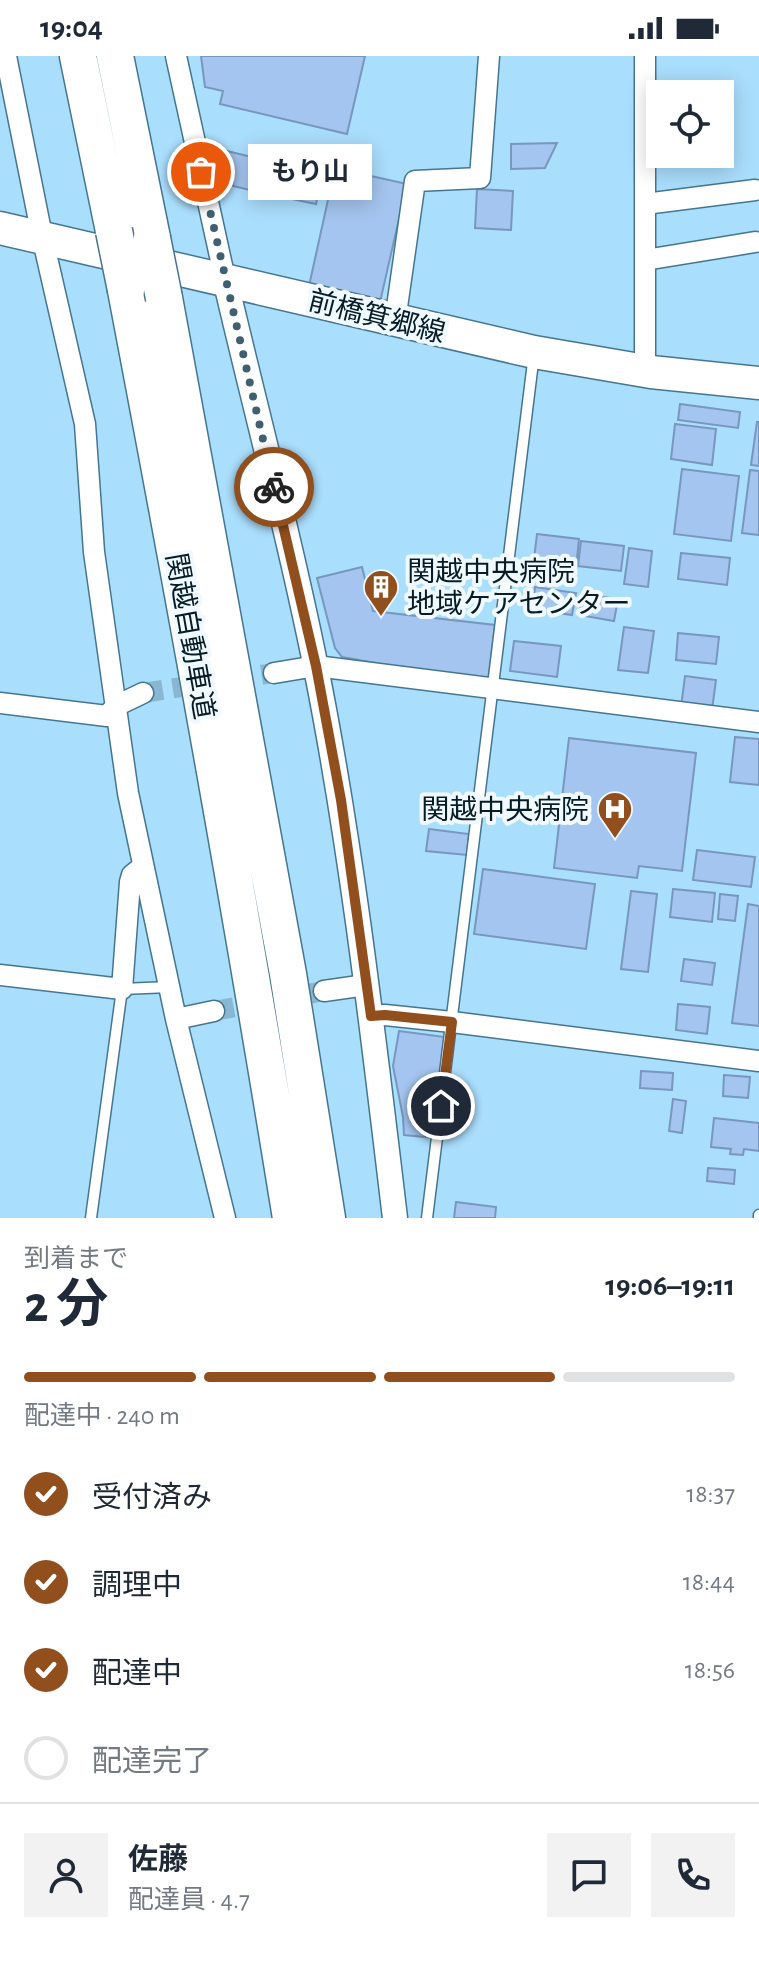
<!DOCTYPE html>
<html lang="ja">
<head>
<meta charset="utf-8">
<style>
  :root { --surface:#fff; --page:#f2f2f3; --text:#1f2937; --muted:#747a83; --line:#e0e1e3; --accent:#904f1c }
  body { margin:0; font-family:"Alegreya Sans","Noto Sans JP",sans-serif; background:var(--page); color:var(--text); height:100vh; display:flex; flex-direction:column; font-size:30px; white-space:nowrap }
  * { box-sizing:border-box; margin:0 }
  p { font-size:26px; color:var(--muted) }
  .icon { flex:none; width:44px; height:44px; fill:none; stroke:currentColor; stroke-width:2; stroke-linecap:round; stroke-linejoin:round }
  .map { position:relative; height:1162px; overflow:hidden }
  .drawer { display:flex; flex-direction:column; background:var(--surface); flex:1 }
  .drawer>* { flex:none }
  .controls { position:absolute; left:646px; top:24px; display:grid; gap:16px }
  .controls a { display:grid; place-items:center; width:88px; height:88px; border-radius:0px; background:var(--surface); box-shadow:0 4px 20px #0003; font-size:40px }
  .pin { position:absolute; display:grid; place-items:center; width:68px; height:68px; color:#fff; margin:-34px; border:4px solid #fff; border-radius:50%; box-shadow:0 2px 8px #0007 }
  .courier { position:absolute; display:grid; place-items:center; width:80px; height:80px; margin:-40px; border:6px solid #904f1c; border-radius:50%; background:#fff; color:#222; box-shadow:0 2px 10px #0007 }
  .bubble { position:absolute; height:56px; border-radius:0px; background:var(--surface); box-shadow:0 4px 20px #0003; font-size:26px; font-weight:700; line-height:56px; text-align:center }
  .overview em { font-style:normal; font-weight:700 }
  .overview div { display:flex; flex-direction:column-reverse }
  .overview { display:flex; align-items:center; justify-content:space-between; height:136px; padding:0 24px }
  h1 { font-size:52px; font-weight:700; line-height:60px }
  .bar { display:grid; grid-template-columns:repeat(4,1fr); gap:12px 8px; align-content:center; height:96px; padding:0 24px }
  .bar i { height:10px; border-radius:6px; background:var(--line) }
  .bar .current { background:var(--accent) }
  .bar p { grid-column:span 4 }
  .line { display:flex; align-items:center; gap:20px; padding:0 24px; border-top:2px solid var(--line) }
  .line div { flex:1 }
  .round { display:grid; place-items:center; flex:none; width:84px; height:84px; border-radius:0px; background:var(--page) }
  ol { padding:0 24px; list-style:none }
  li { display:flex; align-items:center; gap:24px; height:88px }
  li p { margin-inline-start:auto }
  li .icon { padding:8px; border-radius:50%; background:var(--accent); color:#fff; stroke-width:4 }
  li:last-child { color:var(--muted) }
  li i { width:44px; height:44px; border:4px solid var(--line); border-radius:50% }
  .status { display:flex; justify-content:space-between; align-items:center; height:56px; padding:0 40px; background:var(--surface); direction:ltr }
  .status svg { height:22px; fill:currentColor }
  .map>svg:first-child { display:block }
</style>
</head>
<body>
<div class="status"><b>19:04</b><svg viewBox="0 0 49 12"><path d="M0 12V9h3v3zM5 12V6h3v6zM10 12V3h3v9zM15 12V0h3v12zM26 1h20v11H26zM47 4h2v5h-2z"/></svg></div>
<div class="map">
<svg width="759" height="1162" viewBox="0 0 759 1162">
  <rect width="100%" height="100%" fill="#aadefd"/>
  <path fill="#a4c5ef" stroke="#7797be" stroke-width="2" d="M201,0H365L347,78L220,48L223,35L205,31Z
    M557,87L545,112L511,113V88Z
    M227,95L269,105L262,137L233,130Z
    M270,106L323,118L316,148L263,137Z
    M335,112L407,128L380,246L309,230Z
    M477,133L513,135L511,174L475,172Z
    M680,348L740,356L738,372L678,364Z
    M757,366H759V410L751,409Z
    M675,368L716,373L712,409L671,403Z
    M682,413L739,420L731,485L674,478Z
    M750,414L759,415V479L742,477Z
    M537,478L579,483L575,521L552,518L553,505L534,503Z
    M581,485L624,490L621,515L578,510Z
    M629,492L652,495L648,531L624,528Z
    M681,497L730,502L727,529L678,523Z
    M362,511L373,555L495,569L488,627L342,601L335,592L317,522Z
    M535,531L576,537L572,559L532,553Z
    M582,538L618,543L614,565L579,559Z
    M624,571L654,575L648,617L618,614Z
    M678,577L719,581L716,608L676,604Z
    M514,585L561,590L557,621L510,615Z
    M685,620L716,624L712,654L681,651Z
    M735,681L759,683V729L730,726Z
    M569,682L696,697L682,815L639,810L637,822L554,812Z
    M429,773L469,778L467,799L426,795Z
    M697,794L755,801L751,831L693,824Z
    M483,813L595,828L586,893L474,878Z
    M673,833L715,837L712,866L670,861Z
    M631,835L657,838L648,916L621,913Z
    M720,838L738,840L735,865L718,863Z
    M748,848L759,850V970L732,967Z
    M684,903L715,907L712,929L681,925Z
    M678,948L710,951L707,978L676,974Z
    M399,975L445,981L435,1082L404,1079L403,1061L393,1010Z
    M641,1015L673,1017L672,1034L640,1032Z
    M724,1019L750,1021L748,1042L723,1040Z
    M673,1043L686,1045L682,1077L669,1075Z
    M714,1062L759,1067V1095L744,1093L743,1099L730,1098L731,1093L711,1091Z
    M708,1112L735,1114L734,1128L707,1125Z
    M456,1146L496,1151L495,1162H454Z"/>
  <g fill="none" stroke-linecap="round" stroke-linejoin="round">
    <path stroke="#89b7d2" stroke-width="20" stroke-dasharray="20 10" stroke-linecap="butt" d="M143,637L274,617
      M214,955L324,935"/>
    <g stroke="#447691" stroke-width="13">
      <path id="service" d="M91,1162L122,933L170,931
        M427,1162L534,298
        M759,1162V1159"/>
    </g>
    <g stroke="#447691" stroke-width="23">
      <path id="minor" d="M6,0L42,180L85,368L94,496L128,737L176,963L225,1162
        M176,0L225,223
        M645,148L755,134
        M645,204L755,186
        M395,265L415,125L480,122L489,0
        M645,315V0
        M274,617L316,610L759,666
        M0,647L107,660L116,650L143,637
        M0,919L122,933L130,826L132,819L142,811
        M324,935L366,929
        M371,960L385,959L452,966L759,1005
        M176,963L214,955"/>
    </g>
    <g stroke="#447691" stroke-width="27">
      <path id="tertiary" d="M225,223C255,352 290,481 316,612C352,793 373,978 395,1162"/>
    </g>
    <g stroke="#447691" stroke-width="35">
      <path id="primary" d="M0,172L534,296L651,316L759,327"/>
    </g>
    <g stroke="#447691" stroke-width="39">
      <path id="motorway" d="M78,0L114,175
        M115,0L152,182
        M126,234C185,543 241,852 291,1162
        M164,242L288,918L327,1162"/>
    </g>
    <use href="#service" stroke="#fff" stroke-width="10"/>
    <use href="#minor" stroke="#fff" stroke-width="20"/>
    <use href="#tertiary" stroke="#fff" stroke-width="24"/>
    <use href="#primary" stroke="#fff" stroke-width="32"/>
    <use href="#motorway" stroke="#fff" stroke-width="36"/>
    <g stroke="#447691" stroke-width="39" stroke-linecap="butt">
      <path id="motorway-bridge" d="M114,175L126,234
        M152,182L164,242"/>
    </g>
    <use href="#motorway-bridge" stroke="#fff" stroke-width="36"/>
  </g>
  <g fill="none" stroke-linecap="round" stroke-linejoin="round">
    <path stroke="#406072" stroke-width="8" stroke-dasharray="0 14.4" d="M201,116L274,431"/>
    <path stroke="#904f1c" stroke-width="10" d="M274,431L316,610L341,744L371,960L385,959L452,966L441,1050"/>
  </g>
  <defs>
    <g id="building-pin" transform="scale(1.8)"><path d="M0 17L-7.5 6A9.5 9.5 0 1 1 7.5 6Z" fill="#904f1c" stroke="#eff9ff"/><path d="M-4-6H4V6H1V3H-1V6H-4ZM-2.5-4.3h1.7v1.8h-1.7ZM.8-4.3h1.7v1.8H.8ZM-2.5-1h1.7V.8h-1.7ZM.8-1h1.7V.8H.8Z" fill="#fff"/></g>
    <g id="hospital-pin" transform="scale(1.8)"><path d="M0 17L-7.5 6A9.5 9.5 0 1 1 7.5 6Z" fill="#904f1c" stroke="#eff9ff"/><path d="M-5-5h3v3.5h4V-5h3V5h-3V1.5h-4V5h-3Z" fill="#fff"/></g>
  </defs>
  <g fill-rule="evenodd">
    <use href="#building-pin" x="381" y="531"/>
    <use href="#hospital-pin" x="615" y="753"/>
  </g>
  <g text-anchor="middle" stroke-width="8" stroke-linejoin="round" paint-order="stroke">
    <g font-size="28" fill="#071c27" stroke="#eff9ff">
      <text transform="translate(377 260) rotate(14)" y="10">前橋箕郷線</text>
      <text transform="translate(191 580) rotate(80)" y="10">関越自動車道</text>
    </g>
    <g font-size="28" fill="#071c27" stroke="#eff9ff" text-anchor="start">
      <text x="407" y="525">関越中央病院<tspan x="407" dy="32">地域ケアセンター</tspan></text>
      <text x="589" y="763" text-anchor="end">関越中央病院</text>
    </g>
  </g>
</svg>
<div class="controls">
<a><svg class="icon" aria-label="locate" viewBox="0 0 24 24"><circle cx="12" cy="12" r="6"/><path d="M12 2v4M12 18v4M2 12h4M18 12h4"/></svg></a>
</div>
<div class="pin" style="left:201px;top:116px;background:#ea580c"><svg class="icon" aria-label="bag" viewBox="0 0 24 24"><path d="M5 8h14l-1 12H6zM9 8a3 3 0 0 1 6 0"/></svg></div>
<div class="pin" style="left:441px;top:1050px;background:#1f2937"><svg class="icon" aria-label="home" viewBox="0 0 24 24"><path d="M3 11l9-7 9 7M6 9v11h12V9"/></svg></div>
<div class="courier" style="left:274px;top:431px"><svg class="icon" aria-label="bike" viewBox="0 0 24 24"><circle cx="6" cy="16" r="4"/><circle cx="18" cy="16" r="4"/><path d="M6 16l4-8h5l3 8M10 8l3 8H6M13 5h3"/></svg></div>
<div class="bubble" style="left:248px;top:88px;width:124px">もり山</div>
</div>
<section class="drawer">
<div class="overview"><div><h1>2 分</h1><p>到着まで</p></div><em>19:06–19:11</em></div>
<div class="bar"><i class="current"></i><i class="current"></i><i class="current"></i><i></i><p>配達中 · 240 m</p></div>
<ol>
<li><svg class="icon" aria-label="check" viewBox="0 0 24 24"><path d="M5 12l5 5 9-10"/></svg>受付済み<p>18:37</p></li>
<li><svg class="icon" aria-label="check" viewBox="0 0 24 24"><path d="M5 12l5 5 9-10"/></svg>調理中<p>18:44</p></li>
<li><svg class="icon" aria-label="check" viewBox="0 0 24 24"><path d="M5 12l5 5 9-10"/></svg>配達中<p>18:56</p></li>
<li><i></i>配達完了</li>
</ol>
<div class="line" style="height:144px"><a class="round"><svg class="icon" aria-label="person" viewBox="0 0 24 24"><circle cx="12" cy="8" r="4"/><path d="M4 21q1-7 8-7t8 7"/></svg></a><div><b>佐藤</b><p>配達員 · 4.7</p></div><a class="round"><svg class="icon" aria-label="chat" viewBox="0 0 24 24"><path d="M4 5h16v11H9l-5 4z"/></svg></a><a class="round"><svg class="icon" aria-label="phone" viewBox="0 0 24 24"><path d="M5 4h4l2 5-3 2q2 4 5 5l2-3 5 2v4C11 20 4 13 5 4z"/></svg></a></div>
</section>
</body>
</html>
